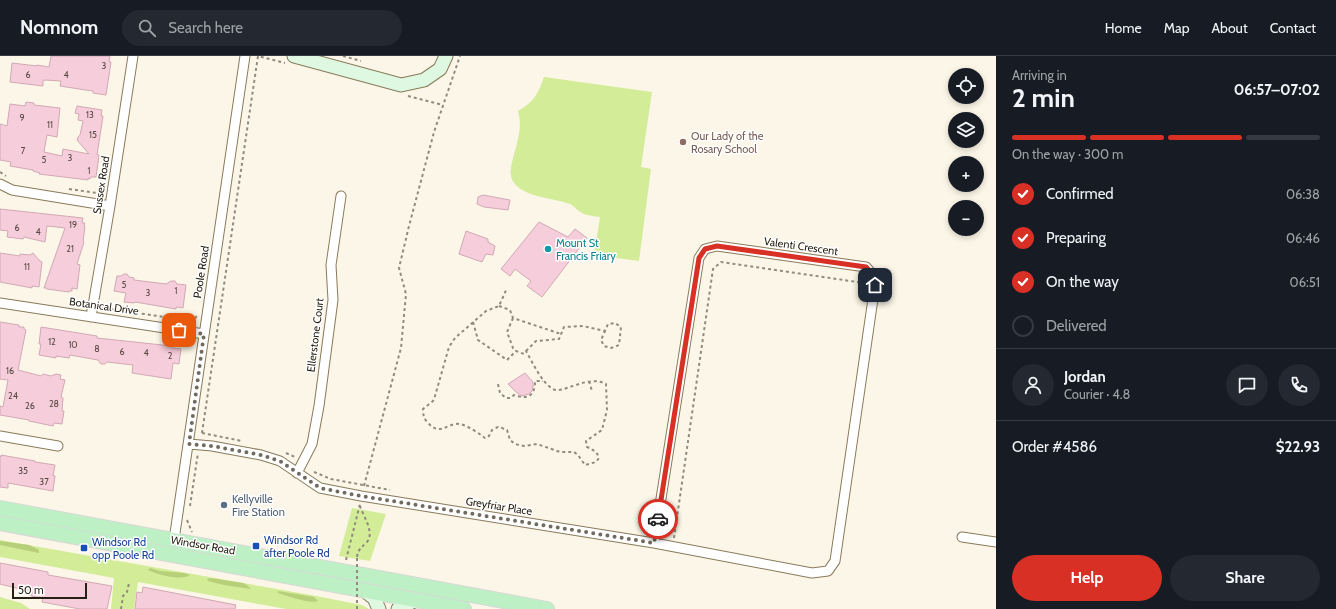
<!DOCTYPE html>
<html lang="en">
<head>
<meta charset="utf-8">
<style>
  :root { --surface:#171b24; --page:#242831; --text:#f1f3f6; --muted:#9ea1a6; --line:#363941; --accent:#d93025 }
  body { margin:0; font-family:Cabin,sans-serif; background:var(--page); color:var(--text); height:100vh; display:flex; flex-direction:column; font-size:15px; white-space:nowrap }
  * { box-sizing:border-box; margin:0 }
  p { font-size:13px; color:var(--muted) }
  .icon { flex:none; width:22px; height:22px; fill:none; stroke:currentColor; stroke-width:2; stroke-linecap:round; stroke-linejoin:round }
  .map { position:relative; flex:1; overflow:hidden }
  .drawer { display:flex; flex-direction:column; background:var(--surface); width:340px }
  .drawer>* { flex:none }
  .controls { position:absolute; left:948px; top:12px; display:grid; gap:8px }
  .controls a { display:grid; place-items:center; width:36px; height:36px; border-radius:50%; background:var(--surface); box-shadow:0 2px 6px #0003; font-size:20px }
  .scale { position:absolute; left:12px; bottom:10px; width:75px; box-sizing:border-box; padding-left:4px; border:2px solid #261f13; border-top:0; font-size:11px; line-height:14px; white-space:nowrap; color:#261f13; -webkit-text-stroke:3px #fff; paint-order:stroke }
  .pin { position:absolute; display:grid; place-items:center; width:34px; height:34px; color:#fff; margin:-17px; border-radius:8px; box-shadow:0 2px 6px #0006 }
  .courier { position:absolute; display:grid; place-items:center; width:40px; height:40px; margin:-20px; border:3px solid #d93025; border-radius:50%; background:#fff; color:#222; box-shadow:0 1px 5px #0007 }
  .headline em { font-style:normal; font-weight:700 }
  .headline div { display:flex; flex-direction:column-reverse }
  .headline { display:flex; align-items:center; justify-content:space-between; height:68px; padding:0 16px }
  h1 { font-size:26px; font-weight:700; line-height:30px }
  .bar { display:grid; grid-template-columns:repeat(4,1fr); gap:6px 4px; align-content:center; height:48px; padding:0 16px }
  .bar i { height:5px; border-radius:3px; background:var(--line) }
  .bar .active { background:var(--accent) }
  .bar p { grid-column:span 4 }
  .line { display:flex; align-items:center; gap:10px; padding:0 16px; border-top:1px solid var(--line) }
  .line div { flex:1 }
  .round { display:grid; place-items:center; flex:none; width:42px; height:42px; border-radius:21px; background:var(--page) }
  ol { padding:0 16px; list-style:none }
  li { display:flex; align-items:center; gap:12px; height:44px }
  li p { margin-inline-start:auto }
  li .icon { padding:4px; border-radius:50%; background:var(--accent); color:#fff; stroke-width:4 }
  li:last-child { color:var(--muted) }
  li i { width:22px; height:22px; border:2px solid var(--line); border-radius:50% }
  .action { display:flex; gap:8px; margin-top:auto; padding:8px 16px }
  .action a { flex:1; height:46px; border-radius:24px; background:var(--accent); color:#fff; font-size:16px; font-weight:700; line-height:46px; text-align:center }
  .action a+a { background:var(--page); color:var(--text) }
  header { display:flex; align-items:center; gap:24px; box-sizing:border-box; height:56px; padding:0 20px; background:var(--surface); border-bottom:1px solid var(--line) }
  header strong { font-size:19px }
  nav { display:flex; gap:22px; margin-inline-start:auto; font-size:14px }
  .search { width:280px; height:36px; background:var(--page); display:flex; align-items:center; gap:10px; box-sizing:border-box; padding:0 14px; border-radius:22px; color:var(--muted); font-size:15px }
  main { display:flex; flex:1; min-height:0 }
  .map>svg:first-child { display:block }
</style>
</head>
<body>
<header>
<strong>Nomnom</strong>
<div class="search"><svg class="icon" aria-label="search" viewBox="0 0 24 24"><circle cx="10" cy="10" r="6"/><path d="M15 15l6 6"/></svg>Search here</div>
<nav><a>Home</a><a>Map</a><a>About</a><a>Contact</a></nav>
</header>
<main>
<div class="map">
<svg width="996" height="553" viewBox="0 0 996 553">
  <rect width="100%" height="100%" fill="#fcf6e8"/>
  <path fill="#d2ec97" d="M544,21L652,36L641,111L651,113L639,205L594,199L600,161C595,160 587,160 582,157C578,155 574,150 570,148C553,141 506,141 511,112C514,93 524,75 518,55C534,46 538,38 544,21Z
    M352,452L386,458L370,505L339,500Z
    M0,484L311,539L362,549L369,553H286L138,526L134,553H111L114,522L0,501Z
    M0,541L21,547L30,553H0Z"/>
  <path fill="#b6cf78" d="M0,485L29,489L39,494V497L0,489Z
    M150,512L160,515L184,517L190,519C180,525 159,519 148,514Z
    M211,522L243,527L247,529L251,533L224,529L208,525L207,523Z
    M278,535L314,541L318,545C310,548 287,540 278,537Z"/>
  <path fill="#f6cdda" stroke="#d1a9b5" d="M51,0H110L109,6H111L106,39L93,37V35L79,33L60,30L61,25L45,24L43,25V30L10,26L12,7L37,10V9L49,11Z
    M26,46L34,47V49L60,52L57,81L47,79L44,96L62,100L63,93L89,98L77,84L78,81L80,79L83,65L78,64L79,58L75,57L77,50L102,54L101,60H103L97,99H99L96,121H91L90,123L88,122V124L39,118L40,117L33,115V114L10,110L11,106L0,104V68L7,70L10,48L25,50Z
    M483,139L510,144L508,154L484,151L477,148L478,141Z
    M0,153L83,162L82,167H85L84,170L85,171L83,185L84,186L77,208L80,209L77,233L72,232V235H69V236L47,233V232H44L65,172L47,170L45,186L24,181L23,183L7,181L8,175L0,174Z
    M539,166L568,181L575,173L587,182L542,241L527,230L531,225L515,213L510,220L501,213Z
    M466,175L488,183V186L495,190L493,199L486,198L482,206L459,198Z
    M0,197L20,200V198L30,199L33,197L40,205L42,206L39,231L32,230V232L0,226Z
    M124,218H127L129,221L134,222V224L166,228L171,225H175L177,228L186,229L183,252L176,251V253L135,246L134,247L124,246L126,237L114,235L117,220H121Z
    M0,266L19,269V271H24V273L26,274L18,314L41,320L43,318L51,320L56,318L61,319L60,323L65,324L61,341L63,342L62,355H64L62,368L54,367L53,370L29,365V364L0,359V350L3,351L8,324L0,323Z
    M41,271L97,280V282L172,290V292L181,293L179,308L173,307L171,323L132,317L133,309L107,306L105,308H101L98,304L70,299L69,302L56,300V302L39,299L41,288H39Z
    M525,317L533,326V331L532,335L529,338L522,340L516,336L508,328Z
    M1,399L35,405V406L55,409L53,420H55L53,435L8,427V432L0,431V400L1,401Z
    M0,507L48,516V519L112,530L107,553H80L42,546L43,542L31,540L32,536L0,528Z
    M143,531L236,549L235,553H135L137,536L142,537Z"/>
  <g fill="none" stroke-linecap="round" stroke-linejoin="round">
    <g stroke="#897a5a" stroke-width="11">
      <path id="street" d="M0,128L12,134L110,150
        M0,247L204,278
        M91,261L110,150L133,0
        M0,380L58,390
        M189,388L212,390L261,399L280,405L320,432L361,440L654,487L812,517L828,515L835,505L875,229L874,220L866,211L717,190L705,193L699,202L654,487
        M297,417L312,388L319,350L333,244L331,209L341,140
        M962,481L996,486
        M174,484L245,0"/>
    </g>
    <g stroke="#897a5a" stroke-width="15">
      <path id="secondary" d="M294,0L401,29L424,24L440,13L446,0
        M365,535L374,542L379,553
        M398,553L416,544"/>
    </g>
    <g stroke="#d8d7d5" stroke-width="16">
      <path id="primary" d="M0,452L547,553
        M0,467L464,553"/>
    </g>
    <path stroke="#918b7e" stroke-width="2" stroke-dasharray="3 3" stroke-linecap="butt" d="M343,0L361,5
      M408,40L443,49
      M0,116L6,120
      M69,133L97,137L101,135
      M73,248L82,247L83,250
      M499,250L510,254L513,262L561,278
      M101,251L103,250L110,253L192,265
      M513,262L507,276L513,292L516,295
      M473,266L478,284L507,304L516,295L524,298L526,295C533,307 541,326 553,333C562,339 587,318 606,328L607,354L602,374L586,385L587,391C594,394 597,396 599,402L596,406L585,409L578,399L574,396H560L537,388L524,390L515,388L510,384L507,374L502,372L498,371L492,374L489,380L485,382C478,377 469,370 460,368C447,366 441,381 428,367C424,363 423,359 423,353L433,345L435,340L449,291L455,282L486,255L499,250L507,232
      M193,267L192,265L197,260
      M526,295L536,285L559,283L564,271L583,270L605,275L608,268L615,267L621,271L619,289L611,292L604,290L601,284L605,275
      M589,325L592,335
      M498,328L500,337L506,342H510L514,339C528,344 535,340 535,325H543
      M202,377L242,385
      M202,377L258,0L285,7
      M286,397L295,401
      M314,416L331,423L390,434
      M364,430L401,292L406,238L399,212L409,170L434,76L460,0
      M190,450L198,397
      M187,464L192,476
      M674,482L713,213L721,206L864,227L866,229
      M357,501C358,493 362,491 367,486C375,476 363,460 360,450
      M346,504L360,448
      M121,553L123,540L127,536L129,527"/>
    <use href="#street" stroke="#fff" stroke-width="9"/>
    <use href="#secondary" stroke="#def8e2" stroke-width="13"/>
    <use href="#primary" stroke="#bdf1c5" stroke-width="14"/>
    <path stroke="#918b7e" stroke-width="2" stroke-dasharray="3 3" stroke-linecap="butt" d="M357,553V501"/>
  </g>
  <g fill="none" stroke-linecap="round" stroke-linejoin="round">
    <path stroke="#716a5e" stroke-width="4" stroke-dasharray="0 7.2" d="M179,274L204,278L189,388L212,390L261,399L280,405L320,432L361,440L654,487L658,463"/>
    <path stroke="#d93025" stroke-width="5" d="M658,463L699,202L705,193L717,190L866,211L874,220L875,229"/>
  </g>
  <circle fill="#8d6e63" stroke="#fff" stroke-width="1.5" cx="683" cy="86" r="4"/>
  <circle fill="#0f9aa8" stroke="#fff" stroke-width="1.5" cx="548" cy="193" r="4"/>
  <circle fill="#5c6f8a" stroke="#fff" stroke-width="1.5" cx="224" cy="449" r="4"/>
  <g fill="#1a4fb4" stroke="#fff" stroke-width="1.5">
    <rect x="252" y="486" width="8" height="8" rx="2"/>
    <rect x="80" y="488" width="8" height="8" rx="2"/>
  </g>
  <g text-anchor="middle" stroke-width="3" stroke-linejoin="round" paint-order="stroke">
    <g font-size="9" fill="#5a4a45">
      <text x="104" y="13">3</text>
      <text x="28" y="22">6</text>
      <text x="66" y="22">4</text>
      <text x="90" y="62">13</text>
      <text x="22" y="65">9</text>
      <text x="50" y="72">11</text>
      <text x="93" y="82">15</text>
      <text x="23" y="98">7</text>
      <text x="70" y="105">3</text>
      <text x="44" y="107">5</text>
      <text x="89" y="118">1</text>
      <text x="73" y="172">19</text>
      <text x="17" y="175">6</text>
      <text x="38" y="179">4</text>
      <text x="70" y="196">21</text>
      <text x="27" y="214">11</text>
      <text x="124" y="232">5</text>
      <text x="176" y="238">1</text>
      <text x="148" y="240">3</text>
      <text x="52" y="289">12</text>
      <text x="73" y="292">10</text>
      <text x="97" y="296">8</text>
      <text x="122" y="299">6</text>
      <text x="146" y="300">4</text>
      <text x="170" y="303">2</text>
      <text x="10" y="318">16</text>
      <text x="13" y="343">24</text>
      <text x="54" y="351">28</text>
      <text x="30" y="353">26</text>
      <text x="23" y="418">35</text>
      <text x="44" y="429">37</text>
    </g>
    <g font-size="11" fill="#785e54" stroke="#fff" text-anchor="start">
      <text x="691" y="84">Our Lady of the<tspan x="691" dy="13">Rosary School</tspan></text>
    </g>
    <g font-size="11" fill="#261f13" stroke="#fff">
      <text transform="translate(101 129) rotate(-81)" y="4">Sussex Road</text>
      <text transform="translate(801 190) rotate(8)" y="4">Valenti Crescent</text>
      <text transform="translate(201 216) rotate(-81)" y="4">Poole Road</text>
      <text transform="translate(104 250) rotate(8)" y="4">Botanical Drive</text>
      <text transform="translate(315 279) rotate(-83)" y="4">Ellerstone Court</text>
      <text transform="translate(499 450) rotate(9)" y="4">Greyfriar Place</text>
      <text transform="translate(203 489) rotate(10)" y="4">Windsor Road</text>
    </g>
    <g font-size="11" fill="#0d838f" stroke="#fff" text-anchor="start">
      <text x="556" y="191">Mount St<tspan x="556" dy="13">Francis Friary</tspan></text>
    </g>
    <g font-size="11" fill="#4e5e75" stroke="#fff" text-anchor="start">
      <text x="232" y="447">Kellyville<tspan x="232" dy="13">Fire Station</tspan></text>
    </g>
    <g font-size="11" fill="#164399" stroke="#fff" text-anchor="start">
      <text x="264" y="488">Windsor Rd<tspan x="264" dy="13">after Poole Rd</tspan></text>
      <text x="92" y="490">Windsor Rd<tspan x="92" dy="13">opp Poole Rd</tspan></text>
    </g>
  </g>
</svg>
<div class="controls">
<a><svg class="icon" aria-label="locate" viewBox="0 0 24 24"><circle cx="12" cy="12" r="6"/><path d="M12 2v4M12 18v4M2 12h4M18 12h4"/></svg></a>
<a><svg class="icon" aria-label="layers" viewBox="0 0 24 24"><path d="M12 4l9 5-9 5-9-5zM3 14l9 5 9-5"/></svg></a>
<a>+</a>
<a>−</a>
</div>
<div class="scale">50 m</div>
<div class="pin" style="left:179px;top:274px;background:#ea580c"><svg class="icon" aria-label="bag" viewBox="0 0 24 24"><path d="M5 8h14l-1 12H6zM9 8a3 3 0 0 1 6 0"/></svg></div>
<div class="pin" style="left:875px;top:229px;background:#1f2937"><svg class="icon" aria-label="home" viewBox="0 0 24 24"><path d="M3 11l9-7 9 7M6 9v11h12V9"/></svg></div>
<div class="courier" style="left:658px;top:463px"><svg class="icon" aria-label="car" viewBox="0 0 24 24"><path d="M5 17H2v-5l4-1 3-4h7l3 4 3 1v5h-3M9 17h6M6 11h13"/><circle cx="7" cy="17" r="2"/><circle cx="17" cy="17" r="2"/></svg></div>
</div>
<section class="drawer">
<div class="headline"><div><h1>2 min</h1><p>Arriving in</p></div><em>06:57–07:02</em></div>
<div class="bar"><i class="active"></i><i class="active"></i><i class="active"></i><i></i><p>On the way · 300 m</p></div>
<ol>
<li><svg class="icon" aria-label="check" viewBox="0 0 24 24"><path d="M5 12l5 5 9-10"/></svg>Confirmed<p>06:38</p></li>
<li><svg class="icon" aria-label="check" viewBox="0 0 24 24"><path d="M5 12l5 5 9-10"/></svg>Preparing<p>06:46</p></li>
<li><svg class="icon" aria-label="check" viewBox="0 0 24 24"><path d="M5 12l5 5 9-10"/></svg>On the way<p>06:51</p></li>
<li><i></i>Delivered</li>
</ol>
<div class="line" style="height:72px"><a class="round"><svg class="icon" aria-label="person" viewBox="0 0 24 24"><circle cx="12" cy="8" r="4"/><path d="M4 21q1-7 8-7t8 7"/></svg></a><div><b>Jordan</b><p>Courier · 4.8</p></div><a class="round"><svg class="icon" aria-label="chat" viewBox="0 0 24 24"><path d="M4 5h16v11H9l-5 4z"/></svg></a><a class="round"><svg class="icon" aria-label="phone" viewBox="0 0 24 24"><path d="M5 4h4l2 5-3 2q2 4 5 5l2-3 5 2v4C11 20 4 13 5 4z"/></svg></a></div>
<div class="line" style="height:52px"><div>Order #4586</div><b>$22.93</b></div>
<div class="action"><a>Help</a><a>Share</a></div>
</section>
</main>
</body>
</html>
